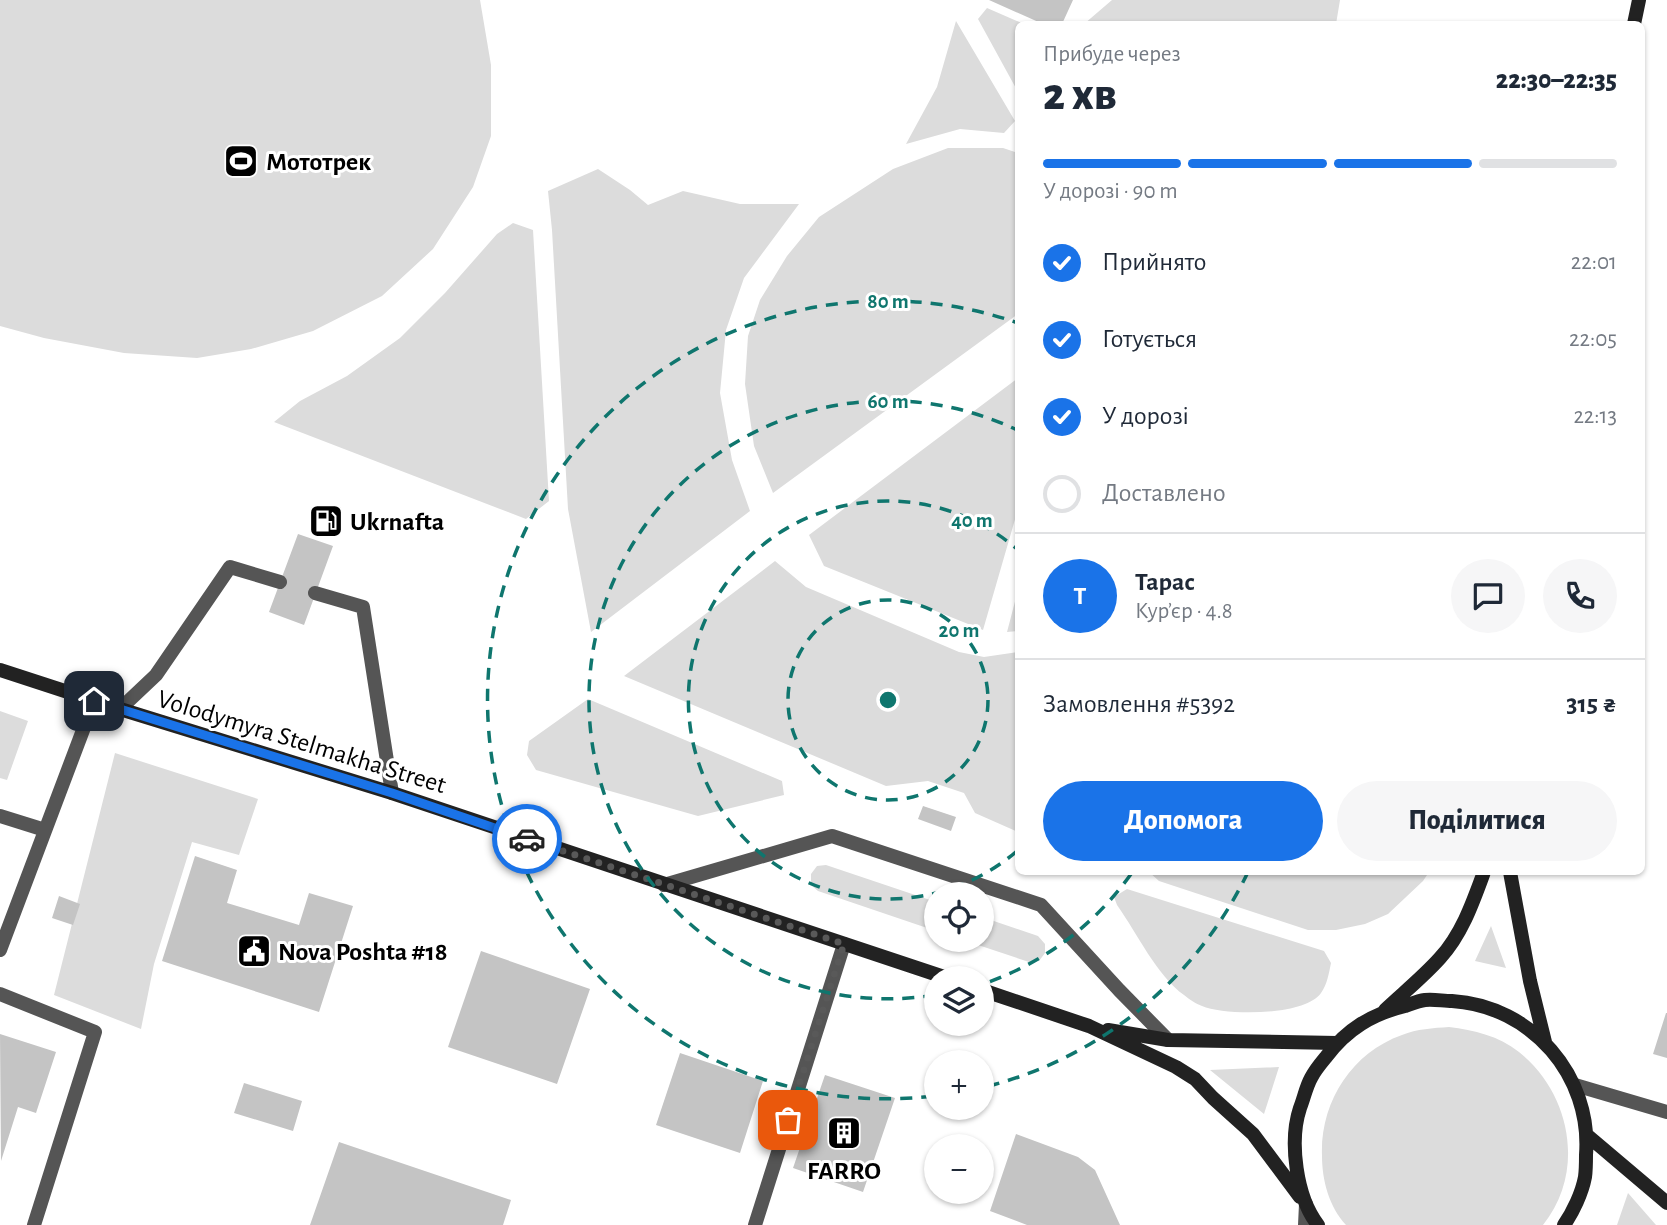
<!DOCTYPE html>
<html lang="uk">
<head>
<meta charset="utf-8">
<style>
  :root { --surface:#fff; --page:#f6f6f7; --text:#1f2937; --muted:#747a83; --line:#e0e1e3; --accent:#1a73e8 }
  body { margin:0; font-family:"Alegreya Sans",sans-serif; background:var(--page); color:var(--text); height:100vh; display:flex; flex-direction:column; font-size:26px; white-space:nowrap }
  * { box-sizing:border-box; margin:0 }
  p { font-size:23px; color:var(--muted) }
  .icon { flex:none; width:38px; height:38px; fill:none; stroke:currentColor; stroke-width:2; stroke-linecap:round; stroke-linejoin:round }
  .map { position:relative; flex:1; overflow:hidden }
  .sheet { position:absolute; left:1015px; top:21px; width:630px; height:854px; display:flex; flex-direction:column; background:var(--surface); border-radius:10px; box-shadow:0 2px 5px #0004 }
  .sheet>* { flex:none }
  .fabs { position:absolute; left:924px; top:882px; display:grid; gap:14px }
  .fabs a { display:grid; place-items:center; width:70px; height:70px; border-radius:50%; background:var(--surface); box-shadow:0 2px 5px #0004; font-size:35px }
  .pin { position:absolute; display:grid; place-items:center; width:60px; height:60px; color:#fff; margin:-30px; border-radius:14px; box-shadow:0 4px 10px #0006 }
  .courier { position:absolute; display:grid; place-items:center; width:70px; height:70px; margin:-35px; border:5px solid #1a73e8; border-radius:50%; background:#fff; color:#222; box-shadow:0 2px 9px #0007 }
  .headline em { font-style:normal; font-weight:800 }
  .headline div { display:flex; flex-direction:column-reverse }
  .headline { display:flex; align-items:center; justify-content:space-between; height:119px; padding:0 28px }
  h1 { font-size:46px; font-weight:800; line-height:52px }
  .bar { display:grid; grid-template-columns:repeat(4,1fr); gap:10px 7px; align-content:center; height:84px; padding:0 28px }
  .bar i { height:9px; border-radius:5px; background:var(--line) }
  .bar .selected { background:var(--accent) }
  .bar p { grid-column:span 4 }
  .line { display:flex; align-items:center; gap:18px; padding:0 28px; border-top:2px solid var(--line) }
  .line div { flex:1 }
  .round { display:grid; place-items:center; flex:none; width:74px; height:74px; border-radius:37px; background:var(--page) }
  ol { padding:0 28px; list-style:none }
  li { display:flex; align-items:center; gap:21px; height:77px }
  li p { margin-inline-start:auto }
  li .icon { padding:7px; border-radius:50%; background:var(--accent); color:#fff; stroke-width:4 }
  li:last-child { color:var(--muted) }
  li i { width:38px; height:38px; border:4px solid var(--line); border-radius:50% }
  .cta { display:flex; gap:14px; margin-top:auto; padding:14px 28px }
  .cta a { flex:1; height:80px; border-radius:42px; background:var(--accent); color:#fff; font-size:28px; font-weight:800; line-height:80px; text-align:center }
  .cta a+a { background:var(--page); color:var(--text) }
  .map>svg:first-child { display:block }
</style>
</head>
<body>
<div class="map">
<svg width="1667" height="1225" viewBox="0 0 1667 1225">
  <rect width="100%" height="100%" fill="#fff"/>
  <path fill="#dcdcdc" d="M0,0H480L491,65V136L473,187L433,249L382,296L313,331L251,349L197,358L124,353L44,338L0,326Z
    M1112,0H1340L1336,24H1084Z
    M987,8L1024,24H1018V92L978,19Z
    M956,21L1015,121L1004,133L960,129L906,144L937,87Z
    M948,148H1003L1018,153V314L773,493L754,446L745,384L748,336L760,300L787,256L819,217L893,169Z
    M598,169L630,190L648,205L683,191L740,204H799L744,278L726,330L720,393L732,460L750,511L591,632L568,509L552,230L548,191Z
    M513,223L533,230L549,501L526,519L274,422L300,401L347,376L400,338L445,293L497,234Z
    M1018,378V509L983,630L824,566L809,535Z
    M775,561L806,587L959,652L984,657L1018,652V832L975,813L964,793L928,781L886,786L624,676Z
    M1018,590V631L1007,632Z
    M588,699L782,781L784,795L698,816L536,770L527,755L529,741Z
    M0,711L28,721L7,780L0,778Z
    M115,753L258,799L239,855L192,842L154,964L141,1029L54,995Z
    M826,865L936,902V931L818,891L811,885V874L817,866Z
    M1149,872H1429L1423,881L1388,914L1365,924L1336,930H1308L1159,881Z
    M1127,889L1324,951L1331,963C1329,973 1327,985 1321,993C1305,1016 1226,1016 1202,1006C1196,1004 1189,999 1184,995C1157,976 1137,933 1117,905L1114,897Z
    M982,917L1038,936L1045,944V953L1039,961L1029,962L963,940H982Z
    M1491,926L1506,968L1475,961Z
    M1449,1027C1474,1030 1499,1036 1519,1052C1571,1093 1586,1172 1543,1225H1346C1329,1207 1322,1180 1322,1156C1320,1103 1351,1053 1402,1035C1417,1029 1433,1028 1449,1027Z
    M1279,1067L1264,1114L1210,1070Z
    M1628,1193L1656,1225H1617Z"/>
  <path fill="#c4c4c4" d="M989,0H1073L1062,24H1043Z
    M298,534L333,546L304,625L269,612Z
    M923,806L956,817L951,831L918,819Z
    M195,856L237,870L227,903L299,925L309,893L353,906L319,1012L162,961Z
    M59,896L80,904L73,925L52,918Z
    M481,951L590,989L557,1084L448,1047Z
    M1666,1013H1667V1058L1653,1054Z
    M0,1034L56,1052L36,1113L18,1107L1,1161Z
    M680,1053L763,1081L740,1153L656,1125Z
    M825,1075L895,1098L863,1192L793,1168Z
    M244,1083L302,1101L293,1131L234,1113Z
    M1016,1134L1078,1157L1095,1170L1120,1225H1027L990,1211Z
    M339,1142L511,1200L503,1225H310Z"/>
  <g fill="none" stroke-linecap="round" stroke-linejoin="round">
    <path stroke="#555" stroke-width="14" d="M315,593L363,607L392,793
      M120,709L156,675L230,567L280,582
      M0,816L45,830
      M664,885L832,836L1041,905L1119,990L1168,1040
      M0,950L94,701
      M0,994L95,1032L34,1225
      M1575,1085L1667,1112
      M755,1225L844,944"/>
    <path stroke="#555" stroke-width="14" d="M1305,1225L1306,1204"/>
    <path stroke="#222" stroke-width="14" d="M1634,24L1639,0
      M0,670L120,709L392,793L947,978
      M1510,872L1530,981L1545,1042
      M982,990L1089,1026L1176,1067L1195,1079L1213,1098L1253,1134L1300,1197
      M1385,1010C1403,993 1423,977 1440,958C1462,934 1473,902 1484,872
      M1108,1030L1168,1040L1337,1043
      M1588,1136L1667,1203
      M1318,1225C1296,1197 1289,1141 1300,1108C1304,1098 1306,1087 1311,1078C1315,1070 1321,1063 1326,1057C1347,1029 1372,1014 1405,1006C1411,1004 1418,1001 1425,1000C1434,999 1443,1001 1452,1001C1532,1006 1592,1076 1586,1155C1586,1162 1586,1170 1585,1177C1582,1193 1573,1212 1564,1225"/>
  </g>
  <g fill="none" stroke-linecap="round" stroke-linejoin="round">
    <path stroke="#595959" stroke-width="7" stroke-dasharray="0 12.6" d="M527,839L844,944L788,1120"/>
    <path stroke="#1a73e8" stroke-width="9" d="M94,701L392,793L527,839"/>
  </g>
  <g fill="none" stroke="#0f766e" stroke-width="3.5" stroke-dasharray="12 9">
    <circle cx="888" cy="700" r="100"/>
    <path d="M1017 851A199 199 0 1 1 1017 549"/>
    <path d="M1131 874A299 299 0 0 1 983 984M935 995A299 299 0 1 1 1017 430"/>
    <path d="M1248 872A399 399 0 0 1 985 1087M933 1096A399 399 0 1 1 1018 323"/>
  </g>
  <defs>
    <g id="stadium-square" transform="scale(1.75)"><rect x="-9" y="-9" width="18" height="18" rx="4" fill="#000" stroke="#fff"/><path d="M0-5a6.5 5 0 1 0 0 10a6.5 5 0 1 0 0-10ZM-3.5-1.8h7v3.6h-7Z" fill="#fff"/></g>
    <g id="fuel-square" transform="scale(1.75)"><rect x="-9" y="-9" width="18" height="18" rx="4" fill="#000" stroke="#fff"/><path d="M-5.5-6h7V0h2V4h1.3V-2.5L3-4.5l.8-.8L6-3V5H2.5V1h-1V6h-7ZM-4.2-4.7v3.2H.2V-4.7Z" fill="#fff"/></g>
    <g id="civic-square" transform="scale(1.75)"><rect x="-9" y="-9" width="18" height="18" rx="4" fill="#000" stroke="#fff"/><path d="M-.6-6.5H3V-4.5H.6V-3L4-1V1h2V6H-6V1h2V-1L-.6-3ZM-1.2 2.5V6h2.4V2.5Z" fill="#fff"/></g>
    <g id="building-square" transform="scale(1.75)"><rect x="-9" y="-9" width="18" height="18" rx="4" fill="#000" stroke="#fff"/><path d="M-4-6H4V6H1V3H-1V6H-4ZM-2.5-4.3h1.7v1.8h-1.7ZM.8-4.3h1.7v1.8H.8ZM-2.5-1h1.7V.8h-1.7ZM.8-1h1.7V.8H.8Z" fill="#fff"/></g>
  </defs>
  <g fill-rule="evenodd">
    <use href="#stadium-square" x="241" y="161"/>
    <use href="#fuel-square" x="326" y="521"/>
    <use href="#civic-square" x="254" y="951"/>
    <use href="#building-square" x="844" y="1133"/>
  </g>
  <g text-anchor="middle" stroke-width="6" stroke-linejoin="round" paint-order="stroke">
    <g font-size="26" font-weight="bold" fill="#000" stroke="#fff" text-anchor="start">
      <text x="266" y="170">Мототрек</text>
      <text x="350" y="530">Ukrnafta</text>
      <text x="278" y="960">Nova Poshta #18</text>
      <text x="844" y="1179" text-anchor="middle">FARRO</text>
    </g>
    <g font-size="26" fill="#000" stroke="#fff">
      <text transform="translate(302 741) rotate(17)" y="9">Volodymyra Stelmakha Street</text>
    </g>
  </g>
  <circle cx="888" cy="700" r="10" fill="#0f766e" stroke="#fff" stroke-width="3.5"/>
  <g font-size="21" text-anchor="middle" font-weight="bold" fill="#0f766e" stroke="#fff" stroke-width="6" stroke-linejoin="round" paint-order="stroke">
    <text x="888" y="308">80 m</text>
    <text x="888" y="408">60 m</text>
    <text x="972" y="527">40 m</text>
    <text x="959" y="637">20 m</text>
  </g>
</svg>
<div class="fabs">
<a><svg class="icon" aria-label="locate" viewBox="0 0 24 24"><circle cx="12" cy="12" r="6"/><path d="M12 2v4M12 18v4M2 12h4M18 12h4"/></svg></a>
<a><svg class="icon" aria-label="layers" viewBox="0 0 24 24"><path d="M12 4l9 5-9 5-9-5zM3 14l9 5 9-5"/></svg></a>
<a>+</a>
<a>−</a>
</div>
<div class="pin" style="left:788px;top:1120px;background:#ea580c"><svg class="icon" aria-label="bag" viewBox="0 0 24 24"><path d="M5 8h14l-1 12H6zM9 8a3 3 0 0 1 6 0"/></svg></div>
<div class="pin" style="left:94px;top:701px;background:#1f2937"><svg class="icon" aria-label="home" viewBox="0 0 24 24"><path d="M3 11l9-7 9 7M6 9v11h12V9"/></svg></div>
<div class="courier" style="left:527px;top:839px"><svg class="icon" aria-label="car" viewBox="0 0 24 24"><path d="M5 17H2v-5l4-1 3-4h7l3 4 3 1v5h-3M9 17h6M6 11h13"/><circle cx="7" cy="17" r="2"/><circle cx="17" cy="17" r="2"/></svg></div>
<section class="sheet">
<div class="headline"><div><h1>2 хв</h1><p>Прибуде через</p></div><em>22:30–22:35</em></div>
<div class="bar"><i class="selected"></i><i class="selected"></i><i class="selected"></i><i></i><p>У дорозі · 90 m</p></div>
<ol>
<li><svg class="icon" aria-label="check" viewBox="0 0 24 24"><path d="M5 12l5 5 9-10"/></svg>Прийнято<p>22:01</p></li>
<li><svg class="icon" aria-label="check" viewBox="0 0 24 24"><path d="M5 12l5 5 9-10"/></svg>Готується<p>22:05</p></li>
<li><svg class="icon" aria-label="check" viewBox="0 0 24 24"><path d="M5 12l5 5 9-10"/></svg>У дорозі<p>22:13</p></li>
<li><i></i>Доставлено</li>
</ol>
<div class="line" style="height:126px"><b class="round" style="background:var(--accent);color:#fff">Т</b><div><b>Тарас</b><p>Кур’єр · 4.8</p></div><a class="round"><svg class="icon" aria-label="chat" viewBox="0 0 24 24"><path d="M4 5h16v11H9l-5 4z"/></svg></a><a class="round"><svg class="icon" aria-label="phone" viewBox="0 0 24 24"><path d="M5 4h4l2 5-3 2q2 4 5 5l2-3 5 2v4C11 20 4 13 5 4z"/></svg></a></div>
<div class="line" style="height:91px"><div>Замовлення #5392</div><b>315 ₴</b></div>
<div class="cta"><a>Допомога</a><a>Поділитися</a></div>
</section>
</div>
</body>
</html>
